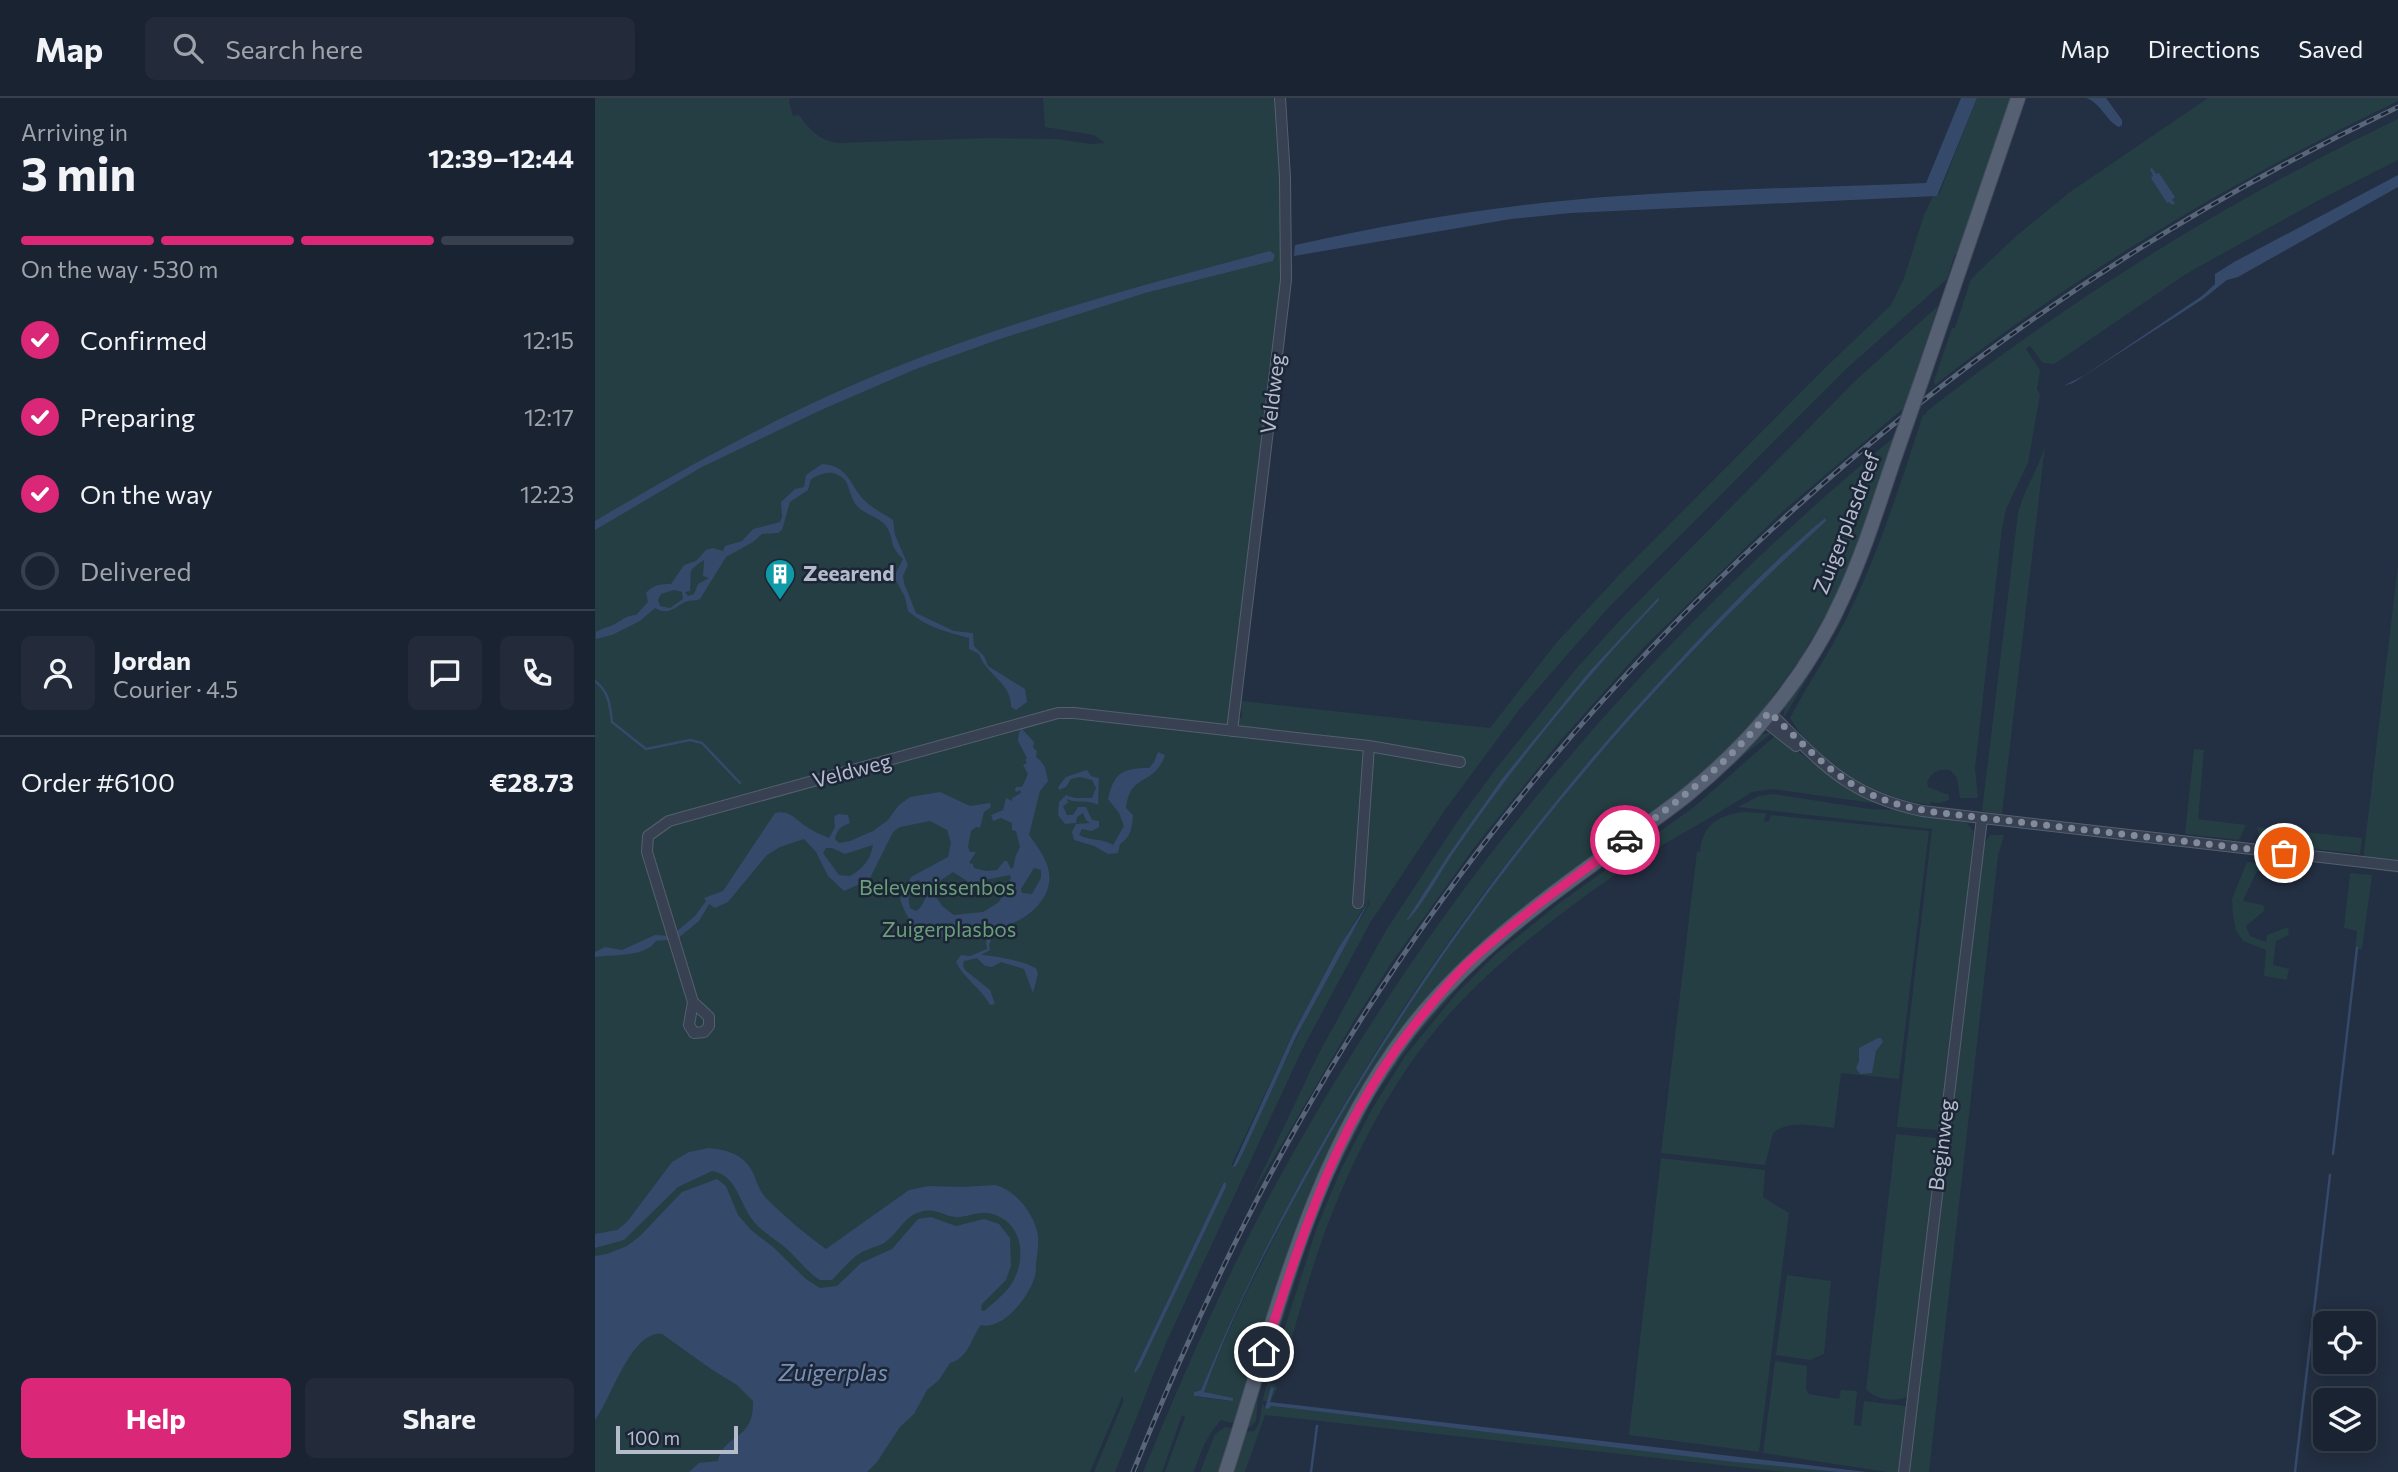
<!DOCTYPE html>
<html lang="en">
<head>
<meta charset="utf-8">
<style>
  :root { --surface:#1a2332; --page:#232b3a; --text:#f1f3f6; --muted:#9fa4ac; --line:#38404d; --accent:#db2777 }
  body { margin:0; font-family:Commissioner,sans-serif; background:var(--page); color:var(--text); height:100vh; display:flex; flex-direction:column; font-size:26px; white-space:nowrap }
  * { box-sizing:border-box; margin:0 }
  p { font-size:23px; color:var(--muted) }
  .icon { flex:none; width:38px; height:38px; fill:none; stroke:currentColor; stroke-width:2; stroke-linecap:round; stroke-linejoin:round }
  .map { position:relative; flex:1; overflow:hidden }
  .details { display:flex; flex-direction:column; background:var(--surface); width:595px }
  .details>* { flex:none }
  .buttons { position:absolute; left:1718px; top:1213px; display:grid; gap:14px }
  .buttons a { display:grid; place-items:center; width:63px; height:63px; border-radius:10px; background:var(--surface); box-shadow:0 4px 18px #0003,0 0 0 2px var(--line); font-size:35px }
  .scale { position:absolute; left:21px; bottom:18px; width:122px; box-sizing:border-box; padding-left:7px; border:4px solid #b4bccc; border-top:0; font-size:19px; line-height:24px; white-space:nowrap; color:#b4bccc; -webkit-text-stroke:5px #1c2637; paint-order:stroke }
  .pin { position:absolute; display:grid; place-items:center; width:60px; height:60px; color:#fff; margin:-30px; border:4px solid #fff; border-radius:50%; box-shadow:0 2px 7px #0007 }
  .courier { position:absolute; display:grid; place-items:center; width:70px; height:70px; margin:-35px; border:5px solid #db2777; border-radius:50%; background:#fff; color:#222; box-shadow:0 2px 9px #0007 }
  .overview em { font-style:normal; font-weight:700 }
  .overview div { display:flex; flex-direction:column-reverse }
  .overview { display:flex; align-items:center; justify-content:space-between; height:119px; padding:0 21px }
  h1 { font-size:46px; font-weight:700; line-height:52px }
  .bar { display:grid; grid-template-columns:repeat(4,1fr); gap:10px 7px; align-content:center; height:84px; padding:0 21px }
  .bar i { height:9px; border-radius:5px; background:var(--line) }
  .bar .selected { background:var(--accent) }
  .bar p { grid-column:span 4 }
  .line { display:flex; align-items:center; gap:18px; padding:0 21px; border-top:2px solid var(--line) }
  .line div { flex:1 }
  .round { display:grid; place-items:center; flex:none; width:74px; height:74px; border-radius:10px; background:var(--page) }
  ol { padding:0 21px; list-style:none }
  li { display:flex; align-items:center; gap:21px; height:77px }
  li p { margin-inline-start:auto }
  li .icon { padding:7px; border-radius:50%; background:var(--accent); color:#fff; stroke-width:4 }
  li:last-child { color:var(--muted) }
  li i { width:38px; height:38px; border:4px solid var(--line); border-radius:50% }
  .button { display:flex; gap:14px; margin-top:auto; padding:14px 21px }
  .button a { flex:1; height:80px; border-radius:10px; background:var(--accent); color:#fff; font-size:28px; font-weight:700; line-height:80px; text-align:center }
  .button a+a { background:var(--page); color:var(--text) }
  header { display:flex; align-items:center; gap:42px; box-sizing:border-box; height:98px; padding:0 35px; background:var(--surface); border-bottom:2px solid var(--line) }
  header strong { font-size:33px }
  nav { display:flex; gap:38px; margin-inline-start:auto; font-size:24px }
  .search { width:490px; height:63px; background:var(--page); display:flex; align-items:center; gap:18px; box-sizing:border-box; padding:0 24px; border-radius:10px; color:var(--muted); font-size:26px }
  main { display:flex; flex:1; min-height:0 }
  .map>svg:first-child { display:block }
</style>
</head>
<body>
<header>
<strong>Map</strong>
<div class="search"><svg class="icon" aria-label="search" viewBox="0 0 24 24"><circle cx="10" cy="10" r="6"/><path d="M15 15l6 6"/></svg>Search here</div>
<nav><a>Map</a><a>Directions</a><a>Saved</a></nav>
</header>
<main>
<section class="details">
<div class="overview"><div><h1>3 min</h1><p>Arriving in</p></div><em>12:39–12:44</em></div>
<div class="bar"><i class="selected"></i><i class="selected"></i><i class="selected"></i><i></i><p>On the way · 530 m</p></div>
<ol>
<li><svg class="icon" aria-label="check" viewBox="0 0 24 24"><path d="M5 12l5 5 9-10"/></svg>Confirmed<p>12:15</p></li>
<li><svg class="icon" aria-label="check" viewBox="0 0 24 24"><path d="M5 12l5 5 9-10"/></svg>Preparing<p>12:17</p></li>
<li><svg class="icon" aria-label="check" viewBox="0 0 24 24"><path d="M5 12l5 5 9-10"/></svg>On the way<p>12:23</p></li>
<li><i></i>Delivered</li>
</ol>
<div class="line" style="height:126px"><a class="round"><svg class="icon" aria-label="person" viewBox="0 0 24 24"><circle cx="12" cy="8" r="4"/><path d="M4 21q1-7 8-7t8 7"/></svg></a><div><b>Jordan</b><p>Courier · 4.5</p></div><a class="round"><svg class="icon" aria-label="chat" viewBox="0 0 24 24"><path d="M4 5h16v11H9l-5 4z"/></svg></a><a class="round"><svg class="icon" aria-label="phone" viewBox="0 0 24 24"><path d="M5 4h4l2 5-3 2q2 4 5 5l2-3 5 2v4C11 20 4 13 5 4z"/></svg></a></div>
<div class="line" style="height:91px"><div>Order #6100</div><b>€28.73</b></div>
<div class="button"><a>Help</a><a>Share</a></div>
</section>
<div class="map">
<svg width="1803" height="1374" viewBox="0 0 1803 1374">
  <rect width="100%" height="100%" fill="#232f42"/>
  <path fill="#253e43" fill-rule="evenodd" d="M0,0H195L194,4L198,18L204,17C215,32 225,43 244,45L395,40L461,41L496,46L510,45L499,37L450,29L448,0H683L689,136L685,191L640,620H647L646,603L895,630L962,544L1025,476L1230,270L1296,207L1309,180L1329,117L1338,98L1344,96L1382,0H1417L1363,156H1360L1352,181L1249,273L1013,510L924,612L850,712L775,825L707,952L571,1245L520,1374H499L529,1302L527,1299L495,1374H0ZM774,801L775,805C726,885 686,969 648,1055L638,1071L637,1066L697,938L744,849ZM629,1084L631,1085V1089L545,1269L539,1273Z
    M1613,0H1803V3C1639,82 1483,174 1340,287L1339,283L1357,230H1360L1376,181L1420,139L1475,94Z
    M1803,21V62L1726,101L1591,176L1459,266L1448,265L1435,248L1431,251L1445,272L1442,291L1445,296L1433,365L1411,411L1407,430L1380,670L1383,700H1365L1362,680L1355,672C1344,671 1337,673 1332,684L1333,689L1354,697V702L1345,705L1335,704L1336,707C1281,700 1224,669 1195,620C1213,585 1236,553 1253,517C1284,454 1306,384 1328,317H1330L1332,313C1479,199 1635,101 1803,21Z
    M1343,208L1310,309L1187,414L1050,548L965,643L878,751L797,864L759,923L655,1100L722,959L790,834L864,721L900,672L980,572L1026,521L1259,284Z
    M1298,340L1299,342L1267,441L1240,501L1205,561L1167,613L1101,684L902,834L761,1004L642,1322L637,1325L626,1322C610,1341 607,1351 599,1374H570L590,1319L587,1317L567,1374H548C587,1280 627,1187 675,1097C834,802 1041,554 1298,340ZM1229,421C1159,491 1088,561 1022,636C892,782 776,947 688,1122C660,1178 630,1235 609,1294L638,1303L601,1299L600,1293L606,1292C693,1086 808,890 950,717C989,669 1031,624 1073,579C1123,524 1173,470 1229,421Z
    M1450,348L1407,716L1387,713L1423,415C1429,392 1443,371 1450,348Z
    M1289,413L1264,482L1244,527L1188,621L1190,607Z
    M1803,467V775L1767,770Z
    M1172,635H1177L1149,657L1096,704L930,826L874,877L821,938L779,999L735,1086L713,1143L663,1299L661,1323L655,1329L649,1330L720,1115L769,1010L820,933L893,854L1163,638Z
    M1181,637L1251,690L1285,706L1177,691L1157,694C1113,723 1065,746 1021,776C964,816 906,860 858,912C810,964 773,1030 745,1096C720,1154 704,1216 686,1277L681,1281L676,1279L675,1276L722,1129L747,1069L777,1011L810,958L860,897L901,856L963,806L1099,709Z
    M1599,651L1609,652L1603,721L1651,727L1644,742L1590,736Z
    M1178,696L1275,711L1306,712L1372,725L1379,734L1347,1028L1343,1032L1302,1029L1337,731L1143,709L1164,698Z
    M1148,714L1171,715L1169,724L1174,723L1176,717L1334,733L1304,981L1246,975L1239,1030C1218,1028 1195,1021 1178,1035L1170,1067L1066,1055L1102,754H1105C1108,727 1121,718 1148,714Z
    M1662,729L1767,740L1765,756L1666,745Z
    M1395,737H1409L1403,758L1334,1374H1313L1387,749Z
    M1652,764L1685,767L1682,774L1662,773L1648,803L1668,807L1670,812L1651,828L1655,838L1671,844L1672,837L1693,829L1694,837L1681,843L1678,867L1694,871L1692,882L1669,878L1671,852L1648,843L1641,833L1638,818L1637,801Z
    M1755,775L1777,777L1767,851H1760L1762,833L1749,830Z
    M1301,1036L1340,1040L1345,1047L1314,1298C1300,1305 1281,1302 1271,1291Z
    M1066,1060L1170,1072L1168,1099L1194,1115L1164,1354L1034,1337Z
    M1192,1177L1236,1183L1229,1256L1215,1262L1181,1257Z
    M1180,1263L1212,1268L1211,1291L1214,1296L1244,1301L1246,1292L1262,1293L1259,1327L1266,1328L1269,1303L1310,1308L1312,1310L1306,1374H1292L1168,1355Z
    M673,1285L679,1286L682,1290L676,1303H667L670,1310H673L676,1308L703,1311L1242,1374H1189L670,1317L650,1374H635L648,1334L659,1333C669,1323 665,1300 673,1285Z
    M630,1329L636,1330L638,1336L626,1374H605L620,1336Z"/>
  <path fill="#35496a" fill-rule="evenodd" d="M1366,0H1382L1342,98L976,115L916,121L699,158L700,147C789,127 886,110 977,102C1094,91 1213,90 1331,85Z
    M1491,0H1511L1527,22V27L1524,29C1511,23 1506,5 1491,0Z
    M1557,70L1561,76L1564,75L1580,99L1577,102L1580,105L1577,107L1574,104L1572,105L1556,80L1558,78L1555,71Z
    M1803,77V89L1643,179L1632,182L1608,201L1478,285L1468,288L1490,277L1607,198L1620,186V176L1639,164Z
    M675,153L680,157L678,163L550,195L402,242L321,271L226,312L107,369L0,432V423C99,364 199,309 306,267C426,220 551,186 675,153Z
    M227,366C253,367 255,387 269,402C277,410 289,416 298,422L300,437L313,467L308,478L309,485L321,515L359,533L378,535L379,548L389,558L393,568L430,591L432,604L421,612L416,609C417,585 391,577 384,556L374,551V540C351,534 331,529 313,513L310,499L299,479L308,461C293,445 300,446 293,431C287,419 271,418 262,408C255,400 255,390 250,382C239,371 229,374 216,381L213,392L195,404L187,432L183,435L167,436L158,444L131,459L105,501C101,503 97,502 93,503C81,507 75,519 60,510L45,523L17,537L1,541V534C7,530 12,530 18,527C27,522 30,518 41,517L53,504L51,495C58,487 65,486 76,486L89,467L101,463L111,452L118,450L128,453L130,448L147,443L158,431L185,424L187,419L186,404L200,391L209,389L211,377ZM109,462L108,478L114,480L103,486L99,496L93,498L90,494L95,493C97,471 91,474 109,462ZM79,492L87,494L88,501L75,510L65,508L63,502L66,496Z
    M1230,420L1231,423C1026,611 847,829 714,1074C675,1144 636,1218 609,1294L638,1300V1303L599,1298V1294L606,1292C716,1029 874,790 1068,580C1119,525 1172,468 1230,420Z
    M1063,500L1064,502C989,581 921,664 859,754C849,768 822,817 811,823L854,756L907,681L994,574Z
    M427,631L439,644L438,650L442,653L441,659C450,665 451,672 453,683L445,693L434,737C441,746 450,759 453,770C462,800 427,828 401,829L394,847L395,852L386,857C401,858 425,862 441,870L443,876L438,895L429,871L406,864L397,869L390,868L382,860L369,863L368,868L370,872L395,892L400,906L395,907C387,891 369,881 361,864L366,857L375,858L392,851L391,843L395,832C351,839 323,854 305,801L316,779L353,759L356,745L352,732L335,723L305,729L298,734L274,782L249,793L233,778L221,754L209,741L185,749L172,757L133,804L120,810L114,806L104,823L82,841L61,843C49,860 18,856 0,859V854L10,849L27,852L60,837L76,838L100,818L111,803L109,800L128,793L180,715C195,711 201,722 212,729C218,733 226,737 234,740L240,729L239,719L243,716L253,717L255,725C246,728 242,732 240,741L244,745L255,743L278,733L293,722L303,708L315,699L345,694L375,708L395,705L396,709L389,714L385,730L381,729L376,733L373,749L375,754H381L374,765L378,766L379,770L391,773L402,772L409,763H412L416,771L418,770L421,757L425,749L421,733L417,732V725L406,720L398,723L396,717L408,712L411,700L417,703V700L426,695L425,692L421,694L420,692L421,689H427L433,676L428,667L432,665L430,662L432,660L423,643L424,634ZM278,747C276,761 267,772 255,778L244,777L228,755L231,750H237L250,756ZM439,770L446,772V780L437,796L427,795L426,791ZM358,774L375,785L415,777L416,780L404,804L388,814L359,817L347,808L340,797L346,782ZM323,782L331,786C333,794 329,809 321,813L315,810C312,800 315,788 323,782Z
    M563,654L570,657C559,689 535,674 531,710L538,717C537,730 536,739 525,746L523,755L513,756L499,748L479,742L477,734L481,726L495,725L491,722L488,715L482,719L481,725L470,726L463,717L464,704L471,697L480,700H497L501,690L497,682L485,679L476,681L471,689L464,692L463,689L471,679L492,672L496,678L504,680L503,707C493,701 482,706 472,701L473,705L468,708L472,717H478L483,709H491L497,722L504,723V729L497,733L487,731L484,737C494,743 507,740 518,747L529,728L524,715L513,701C519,675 527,670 554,670L559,664Z
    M776,800L701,939L648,1055L641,1068L637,1070L697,938L744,849Z
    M1283,940H1286L1288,944L1281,953L1277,975L1265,976L1261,970L1264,963V950Z
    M114,1050C133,1052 151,1057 159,1077C162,1085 165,1094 172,1101C190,1119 210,1136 231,1151L314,1092L334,1088L367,1089L400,1087C421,1092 440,1117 443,1138C444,1147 442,1157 441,1165C441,1170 441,1177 439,1181C433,1200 407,1233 386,1227C375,1241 375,1259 355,1265L344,1282L332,1292L319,1316L305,1329L282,1364L272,1374H94L104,1365L123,1363C131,1333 159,1344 158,1303L142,1287L116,1271L67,1236C36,1232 16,1302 0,1322V1158L12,1156L32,1148L45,1138L87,1094L122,1081L131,1088L143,1117L156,1132L178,1149L211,1181L225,1190L242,1188L266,1165L297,1151L323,1121L336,1119L361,1128L389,1121L404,1126L415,1140L416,1168L411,1182L387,1206L386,1212L389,1213C397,1206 406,1199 413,1191C432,1167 431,1125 397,1116C384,1112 373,1120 361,1119C347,1118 341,1109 325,1114C310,1118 304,1133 293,1142C287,1148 277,1149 269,1153C256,1160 247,1172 237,1182H225C213,1175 204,1162 193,1152C182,1142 170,1136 160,1125C144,1107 143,1077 117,1073L83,1089L29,1142L0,1150V1136L22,1132L32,1124L77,1064L94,1054Z
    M629,1084L631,1085V1089L545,1269L540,1275L539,1273Z
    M676,1289L679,1290L675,1304L1272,1374H1243L1131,1363L703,1311L676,1308L673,1311L670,1310Z"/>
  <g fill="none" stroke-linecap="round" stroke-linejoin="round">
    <path stroke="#35496a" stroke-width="2.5" d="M0,583C14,594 15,607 17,624L51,651L95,642L107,645L145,685
      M1738,1056L1762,850
      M716,1374L722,1328
      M1700,1374L1735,1077"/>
    <g stroke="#555f6f" stroke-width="12">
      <path id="minor" d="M1174,614C1227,665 1251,697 1327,713L1803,768
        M1168,622L1201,648
        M637,633L691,182L690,79L685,0
        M763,805L774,648
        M98,904L94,927L99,935L109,934L114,928V919L98,904L52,754L53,738L74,723L463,615H479L774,648L865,664
        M1309,1374L1387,720"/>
    </g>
    <g stroke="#414a5b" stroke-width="16">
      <path id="major" d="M1328,278L1423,0
        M631,1374C680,1224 715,1062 812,935C870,859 946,803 1023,748C1046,730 1071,714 1094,695C1158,643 1214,575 1248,499C1269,454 1284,405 1300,358"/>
    </g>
    <use href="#minor" stroke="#384152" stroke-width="10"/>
    <use href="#major" stroke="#556072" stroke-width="14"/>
    <g stroke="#596579" stroke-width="5">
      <path id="rail" d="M538,1374C586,1255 639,1139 702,1028C953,584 1343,227 1803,9"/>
    </g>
    <use href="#rail" stroke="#1c2637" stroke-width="2.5" stroke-dasharray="8" stroke-linecap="butt"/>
    <g stroke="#414a5b" stroke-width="16" stroke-linecap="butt">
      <path id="major-bridge" d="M1300,358L1328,278"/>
    </g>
    <use href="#major-bridge" stroke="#556072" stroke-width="14"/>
  </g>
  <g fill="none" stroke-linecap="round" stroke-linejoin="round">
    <path stroke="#818b9c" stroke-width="7" stroke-dasharray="0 12.6" d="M1030,742C1082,704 1133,666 1174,614C1235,671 1259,704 1347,715L1689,755"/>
    <path stroke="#db2777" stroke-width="9" d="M669,1254C710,1129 743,1018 829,915C842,899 856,882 871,867C920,821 976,782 1030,742"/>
  </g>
  <defs>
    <g id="building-pin" transform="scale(1.575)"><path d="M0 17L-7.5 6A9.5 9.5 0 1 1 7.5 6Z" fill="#0f9aa8" stroke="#1c2637"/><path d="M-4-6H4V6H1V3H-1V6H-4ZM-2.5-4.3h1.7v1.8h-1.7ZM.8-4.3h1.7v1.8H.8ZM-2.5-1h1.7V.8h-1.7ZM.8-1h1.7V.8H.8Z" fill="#fff"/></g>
  </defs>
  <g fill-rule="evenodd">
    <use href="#building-pin" x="185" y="476"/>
  </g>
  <g text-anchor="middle" stroke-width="5" stroke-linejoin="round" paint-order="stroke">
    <g font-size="21" fill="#b4bccc" stroke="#1c2637">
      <text transform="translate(678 296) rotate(-83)" y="7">Veldweg</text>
      <text transform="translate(1252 425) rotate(-69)" y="7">Zuigerplasdreef</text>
      <text transform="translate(257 673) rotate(-15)" y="7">Veldweg</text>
      <text transform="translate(1347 1047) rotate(-83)" y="7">Beginweg</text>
    </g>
    <g font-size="21" font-weight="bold" fill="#b4bccc" stroke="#1c2637" text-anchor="start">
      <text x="208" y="483">Zeearend</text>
    </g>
    <g font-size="21" fill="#699f78" stroke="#1c2637">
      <text x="342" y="797">Belevenissenbos</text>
      <text x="354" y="839">Zuigerplasbos</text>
    </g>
    <g font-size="23" font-style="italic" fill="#7990b6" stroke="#1c2637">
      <text x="238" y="1283">Zuigerplas</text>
    </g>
  </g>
</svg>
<div class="buttons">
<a><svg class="icon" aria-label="locate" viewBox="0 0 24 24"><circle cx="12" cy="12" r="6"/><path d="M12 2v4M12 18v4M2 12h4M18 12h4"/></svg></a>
<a><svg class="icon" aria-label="layers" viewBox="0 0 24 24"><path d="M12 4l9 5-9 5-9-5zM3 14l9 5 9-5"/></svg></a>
</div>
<div class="scale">100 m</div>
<div class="pin" style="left:1689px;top:755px;background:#ea580c"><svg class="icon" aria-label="bag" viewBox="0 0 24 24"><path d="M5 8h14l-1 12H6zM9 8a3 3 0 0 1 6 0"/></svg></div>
<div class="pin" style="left:669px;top:1254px;background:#1f2937"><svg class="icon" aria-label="home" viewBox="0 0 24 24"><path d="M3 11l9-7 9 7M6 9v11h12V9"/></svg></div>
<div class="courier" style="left:1030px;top:742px"><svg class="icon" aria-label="car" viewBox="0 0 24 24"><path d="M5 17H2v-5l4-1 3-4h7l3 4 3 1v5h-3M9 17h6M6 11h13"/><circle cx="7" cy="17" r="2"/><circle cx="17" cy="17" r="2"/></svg></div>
</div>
</main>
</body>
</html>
